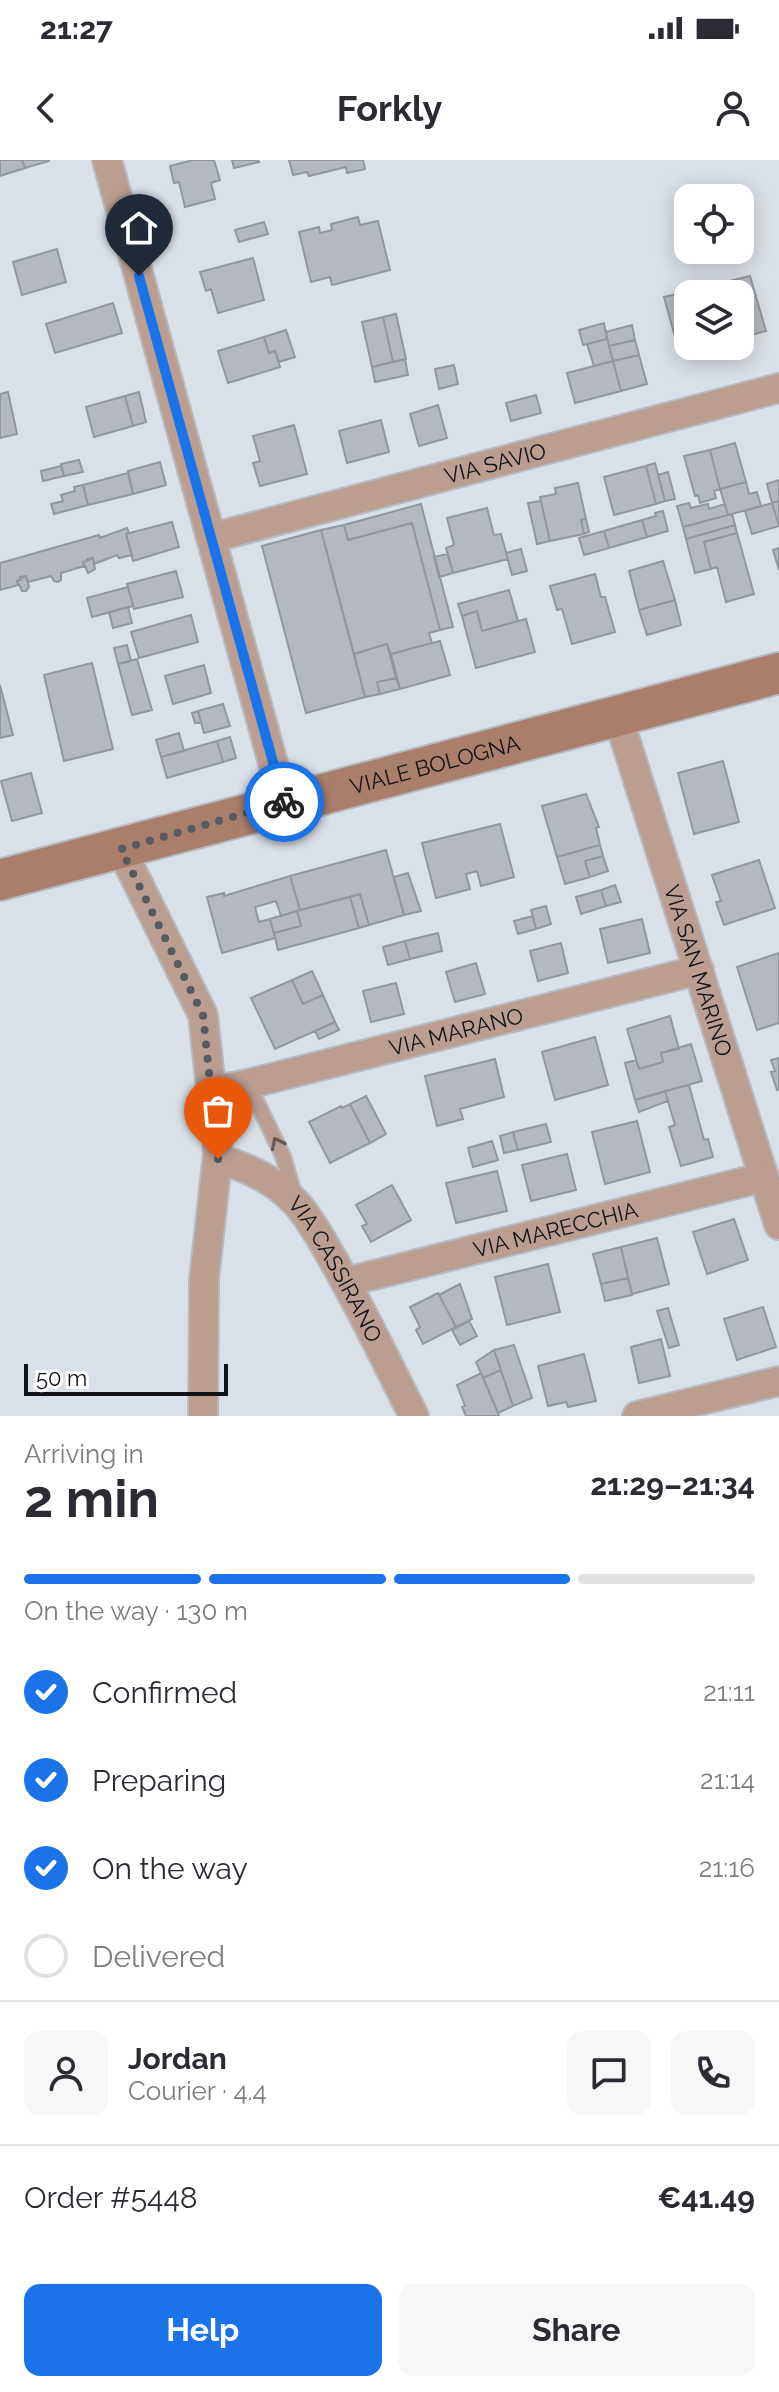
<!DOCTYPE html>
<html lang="en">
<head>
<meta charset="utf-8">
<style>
  :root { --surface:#fff; --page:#f7f7f7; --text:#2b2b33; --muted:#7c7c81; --line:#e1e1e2; --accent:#1a73e8 }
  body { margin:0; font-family:Raleway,sans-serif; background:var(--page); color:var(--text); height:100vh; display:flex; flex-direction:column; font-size:30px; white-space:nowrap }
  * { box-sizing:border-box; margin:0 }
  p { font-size:26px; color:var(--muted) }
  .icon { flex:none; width:44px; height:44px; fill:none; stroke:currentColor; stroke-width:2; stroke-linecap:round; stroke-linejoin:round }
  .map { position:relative; height:1256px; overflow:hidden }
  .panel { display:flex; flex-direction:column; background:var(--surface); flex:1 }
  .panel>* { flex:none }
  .controls { position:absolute; left:674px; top:24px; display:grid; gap:16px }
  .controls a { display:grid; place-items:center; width:80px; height:80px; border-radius:16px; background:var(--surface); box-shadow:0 4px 20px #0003; font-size:40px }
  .scale { position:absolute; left:24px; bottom:20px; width:204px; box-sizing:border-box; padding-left:8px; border:4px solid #111316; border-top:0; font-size:22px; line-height:28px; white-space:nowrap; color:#111316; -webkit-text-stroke:6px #fff; paint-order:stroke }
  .pin { position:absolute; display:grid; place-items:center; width:68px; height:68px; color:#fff; margin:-82px -34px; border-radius:50% 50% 50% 0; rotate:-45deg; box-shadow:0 0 8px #0007 }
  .pin .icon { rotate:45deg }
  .courier { position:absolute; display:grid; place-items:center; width:80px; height:80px; margin:-40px; border:6px solid #1a73e8; border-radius:50%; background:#fff; color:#222; box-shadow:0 2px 10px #0007 }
  .overview em { font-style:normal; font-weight:700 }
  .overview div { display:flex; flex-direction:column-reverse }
  .overview { display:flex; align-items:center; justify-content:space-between; height:136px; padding:0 24px }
  h1 { font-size:52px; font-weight:700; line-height:60px }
  .bar { display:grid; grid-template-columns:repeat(4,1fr); gap:12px 8px; align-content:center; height:96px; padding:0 24px }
  .bar i { height:10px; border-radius:6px; background:var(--line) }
  .bar .selected { background:var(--accent) }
  .bar p { grid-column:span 4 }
  .line { display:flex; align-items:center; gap:20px; padding:0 24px; border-top:2px solid var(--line) }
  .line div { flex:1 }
  .round { display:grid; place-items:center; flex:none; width:84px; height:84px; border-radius:16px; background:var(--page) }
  ol { padding:0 24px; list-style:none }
  li { display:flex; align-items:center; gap:24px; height:88px }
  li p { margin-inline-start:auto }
  li .icon { padding:8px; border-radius:50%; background:var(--accent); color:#fff; stroke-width:4 }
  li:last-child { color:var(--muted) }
  li i { width:44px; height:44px; border:4px solid var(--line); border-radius:50% }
  .action { display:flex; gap:16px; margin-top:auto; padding:16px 24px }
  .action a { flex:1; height:92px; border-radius:16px; background:var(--accent); color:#fff; font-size:32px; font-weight:700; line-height:92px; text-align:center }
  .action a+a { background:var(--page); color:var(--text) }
  .status { display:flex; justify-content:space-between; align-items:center; height:56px; padding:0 40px; background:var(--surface); direction:ltr }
  .status svg { height:22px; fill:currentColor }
  header { display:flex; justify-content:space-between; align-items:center; height:104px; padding:0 24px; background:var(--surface); font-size:36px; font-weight:700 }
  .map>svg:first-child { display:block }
</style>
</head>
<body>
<div class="status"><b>21:27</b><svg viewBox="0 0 49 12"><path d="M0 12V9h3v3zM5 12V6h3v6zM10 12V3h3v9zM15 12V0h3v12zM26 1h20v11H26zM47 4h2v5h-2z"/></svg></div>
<header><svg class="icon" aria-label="back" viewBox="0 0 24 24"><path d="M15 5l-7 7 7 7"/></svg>Forkly<svg class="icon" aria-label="person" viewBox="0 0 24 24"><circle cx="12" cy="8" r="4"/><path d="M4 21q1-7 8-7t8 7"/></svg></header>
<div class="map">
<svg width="779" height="1256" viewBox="0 0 779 1256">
  <rect width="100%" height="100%" fill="#dae0e7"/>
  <path fill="#b4b9c0" stroke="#92979e" stroke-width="2" d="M0,0H22L25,8L0,16Z
    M22,0H49V1L25,8Z
    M193,0H214L220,20L211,23L215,39L185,47L179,22L174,23L170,6Z
    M232,0H258L259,2L234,8Z
    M289,0H363L365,9L347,13L346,7L309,16L307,12L293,15Z
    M358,57L360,65L378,61L390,110L332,125L330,117L311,122L299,72L319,67L320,73L332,70L331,64Z
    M264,62L268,74L239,82L235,70Z
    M57,89L66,122L22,135L13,102Z
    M253,98L264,140L218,153L211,129L206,131L200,112Z
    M750,116L766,171L740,178V134H688V173L675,177L664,137Z
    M113,143L122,173L55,193L46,164Z
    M396,154L406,199L393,202L383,157Z
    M383,157L393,202L372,207L362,162Z
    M604,163L607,179L583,185L579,170Z
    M632,165L635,180L609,186L606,172Z
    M286,170L295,197L279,202L275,191L269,193L264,177Z
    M264,177L269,193L275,191L280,207L228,223L218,191Z
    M607,179L613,201L594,206L587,184Z
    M635,180L639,195L613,201L609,186Z
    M639,195L647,224L621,231L613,201Z
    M405,199L408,215L375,222L372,207Z
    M613,201L621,231L575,243L567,213Z
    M454,205L458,224L439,229L435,209Z
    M8,232L17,274L0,278V234Z
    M139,232L146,262L133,266L125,236Z
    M536,235L541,253L511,261L506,243Z
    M125,236L133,266L94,277L86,247Z
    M438,245L447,278L419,286L410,254Z
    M381,260L389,292L347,303L339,271Z
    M294,265L307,314L260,326L253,303L260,301L253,276Z
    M735,283L746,322L720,329L710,290Z
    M710,290L720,329L714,331L716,338L700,343L698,335L695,336L684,296Z
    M79,300L83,312L64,316L61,304Z
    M160,302L166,325L133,334L128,311Z
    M655,303L665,341L656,344L646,306Z
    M61,306L64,316L43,321L41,311Z
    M646,306L656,344L614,355L604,317Z
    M668,312L675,339L665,341L658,315Z
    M128,313L133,334L88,345L83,325Z
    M779,320V341L772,343L767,324Z
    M746,322L749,334L757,332L761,346L728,355L720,329Z
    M578,323L586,359L581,360L584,374L550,381L540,337L556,334L555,328Z
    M83,325L88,345L54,354L51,344L63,341L61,335L75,331L74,327Z
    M541,341L550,381L537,384L528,343Z
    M779,341V366L772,343Z
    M689,343L691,348L708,344L709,349L725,344L728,355L683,367L677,346Z
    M772,343L779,366L752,374L745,351Z
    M421,344L453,467L440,470L412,363L348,380L344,365Z
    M487,348L494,375L501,374L508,399L453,413L446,388L454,385L447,358Z
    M663,351L668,371L647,377L642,360L656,356L655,353Z
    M732,354L735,365L686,379L683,367Z
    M586,359L589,372L584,374L581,360Z
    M642,360L647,377L609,388L604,371Z
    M172,362L179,387L133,401L126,374Z
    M412,363L440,470L429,473L432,483L391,494L387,484L354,494L321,370L344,365L348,380Z
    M735,365L737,373L704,382L711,409L695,413L686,379Z
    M127,368L129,373L126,374L132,395L119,398L117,395L94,404L93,398L87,399V401L83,402L84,406L61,413V420L58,422L54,421L51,416L28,422L26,416L20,417L21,420L17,421L18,425L0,430V403L99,375L100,378Z
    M321,370L365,537L306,553L262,386Z
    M604,371L609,388L584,395L579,378Z
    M737,373L754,434L726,442L717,407L711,409L704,382Z
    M779,388V410L773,390Z
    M521,389L527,411L512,415L506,393Z
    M448,394L453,413L439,417L434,397Z
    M93,398L95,409L88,413L83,402Z
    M663,401L675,440L639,450L629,411Z
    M176,411L183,437L134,449L127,424Z
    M595,414L601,437H605L615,472L572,484L562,449L557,450L550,426Z
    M26,416L29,427L26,431H22L17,421Z
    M128,427L133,446L92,457L87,438Z
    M509,430L518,461L482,471L477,451L462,456L458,444Z
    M675,440L681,465L647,475L639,450Z
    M128,447L132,463L113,468L109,452Z
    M477,451L482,471L526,459L535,492L476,508L462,456Z
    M191,455L198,482L139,498L131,472Z
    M440,481L450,515L400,529L391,494Z
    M387,484L396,518L377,522L380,534L365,537L354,494Z
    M127,485L131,501L118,504L114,488Z
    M137,499L152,550L132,555L118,504Z
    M92,503L113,589L64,601L44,515Z
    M204,505L211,533L173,544L165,516Z
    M396,518L400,529L380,534L377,522Z
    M0,525L13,575L0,578Z
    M223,544L230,566L204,573L198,551Z
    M198,551L201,562L195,563L192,553Z
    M179,573L184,591L161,597L156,580Z
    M230,577L236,598L223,602L217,581Z
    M217,581L223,602L167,618L161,597Z
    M723,601L739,662L694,674L678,613Z
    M31,613L42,653L12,661L1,621Z
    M586,634L599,667L596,668L600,685L557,697L542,646Z
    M500,664L514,717L481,726L477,711L466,714L470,729L436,738L422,683Z
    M600,685L603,696L585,701L590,717L565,724L557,697Z
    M386,690L404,755L369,765L360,734L300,750L290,716Z
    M603,696L608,711L590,717L585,701Z
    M759,700L775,748L724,765L716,742L721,741L712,715Z
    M408,713L421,751L404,755L394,717Z
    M290,716L300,750L281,756L276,741L255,747L259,762L270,759L275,778L222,793L207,737L224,733V736Z
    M615,725L621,742L606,746L601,730Z
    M601,730L606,746L581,754L576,737Z
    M360,734L369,765L359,768L350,737Z
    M350,737L359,768L278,790L274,773L301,766L297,751Z
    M546,746L551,764L536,769L531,750Z
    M297,751L301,766L274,773L270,759Z
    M533,756L536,769L518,774L514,761Z
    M642,759L650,793L608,803L600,769Z
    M438,773L442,791L410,799L405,781Z
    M405,781L410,799L388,805L383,787Z
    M561,783L568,813L538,821L530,791Z
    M779,793V863L757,870L737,807Z
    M476,803L485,834L455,842L446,812Z
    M312,811L323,835L303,844L292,820Z
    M292,820L303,844L323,835L335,862L275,889L251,838Z
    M396,823L404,854L371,862L363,831Z
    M670,856L679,889L661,893L663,902L639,909L627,869Z
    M335,862L339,870L319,879L315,871Z
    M595,877L608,925L555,940L542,892Z
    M691,884L702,921L635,940L625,903L636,900L639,909L663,902L661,893Z
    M779,898V929L777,930L771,912L775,911L771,900Z
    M495,899L504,937L460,949L463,959L437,966L425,916Z
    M689,925L704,980L708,979L713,997L681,1006L669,967L675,965L665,931Z
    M665,931L668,941L639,952L635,940Z
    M366,936L386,974L370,983L350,944Z
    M350,944L370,983L330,1003L309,962L341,946L342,948Z
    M637,961L650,1012L605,1024L592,972Z
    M546,964L551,982L518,990L513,972Z
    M513,972L518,990L504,993L500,976Z
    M492,981L498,1000L473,1007L468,988Z
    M567,994L576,1030L531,1041L522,1005Z
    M497,1011L507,1051L456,1063L446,1023Z
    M392,1025L411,1060L371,1082L362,1066L367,1064L356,1045Z
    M734,1059L748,1100L707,1114L693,1072Z
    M657,1078L669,1124L632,1134L621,1087Z
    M621,1087L628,1118L601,1124L593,1094Z
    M548,1104L560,1152L507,1165L495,1117Z
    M628,1118L632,1135L605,1141L601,1124Z
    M460,1124L472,1159L456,1167L439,1135Z
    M438,1133L456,1167L423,1184L416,1170L420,1167L410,1147Z
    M763,1147L776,1187L737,1200L724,1159Z
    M668,1148L679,1185L669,1188L657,1151Z
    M469,1161L477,1176L460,1185L452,1170Z
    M661,1179L670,1216L639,1223L631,1187Z
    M514,1185L532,1238L513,1246L494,1190Z
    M494,1190L501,1210L483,1218L476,1202Z
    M584,1194L596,1241L568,1247L566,1242L548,1246L538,1206Z
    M501,1210L513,1246L498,1253L483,1218Z
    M481,1213L499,1255L498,1256H466L462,1247L465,1246L457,1225Z"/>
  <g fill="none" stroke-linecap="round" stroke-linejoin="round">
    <g stroke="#b6bbc1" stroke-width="18">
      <path id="service" d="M248,924L283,996L295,1037"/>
    </g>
    <g stroke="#b6bbc1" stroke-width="32">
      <g id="minor">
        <path d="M107,0L284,643"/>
        <path id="s1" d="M211,378L779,228"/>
        <path id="s2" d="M618,557L779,1065"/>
        <path d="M121,689L203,855L218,993L204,1120L203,1256"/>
        <path id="s3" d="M211,927L229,928L248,924L699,810"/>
        <path id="s4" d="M218,999C248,1007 276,1021 297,1044C311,1060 321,1079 331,1096C361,1148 387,1203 414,1256"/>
        <path id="s5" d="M346,1122L764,1017"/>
        <path d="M637,1256L779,1221"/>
      </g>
    </g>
    <g stroke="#b6bbc1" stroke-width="44">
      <g id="secondary">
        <path id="s6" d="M0,720L779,513"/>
      </g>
    </g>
    <use href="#service" stroke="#bc9e91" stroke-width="14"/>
    <use href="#minor" stroke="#bc9e91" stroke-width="28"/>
    <use href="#secondary" stroke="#a97e6b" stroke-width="40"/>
  </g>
  <defs><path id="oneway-chevron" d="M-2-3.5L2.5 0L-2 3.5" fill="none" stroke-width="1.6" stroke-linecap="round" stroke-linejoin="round" transform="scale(2)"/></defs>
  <use stroke="#665854" href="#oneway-chevron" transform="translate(277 983) rotate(-116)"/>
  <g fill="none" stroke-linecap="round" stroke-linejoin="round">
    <path stroke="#575b5f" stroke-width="8" stroke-dasharray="0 14.4" d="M218,999L203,855L121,689L284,642"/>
    <path stroke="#1a73e8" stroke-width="10" d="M139,116L284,642"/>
  </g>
  <g text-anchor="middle" stroke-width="7" stroke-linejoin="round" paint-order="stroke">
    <g font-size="22" fill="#111316" stroke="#fff">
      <text dy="8" stroke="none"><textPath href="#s1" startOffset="294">VIA SAVIO</textPath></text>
      <text dy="8" stroke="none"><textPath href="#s6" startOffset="450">VIALE BOLOGNA</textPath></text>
      <text dy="8" stroke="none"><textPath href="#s2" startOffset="266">VIA SAN MARINO</textPath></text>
      <text dy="8" stroke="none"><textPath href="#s3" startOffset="252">VIA MARANO</textPath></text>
      <text dy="8" stroke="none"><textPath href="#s5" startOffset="216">VIA MARECCHIA</textPath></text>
      <text dy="8" stroke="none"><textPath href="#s4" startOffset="168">VIA CASSIRANO</textPath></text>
    </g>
  </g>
</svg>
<div class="controls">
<a><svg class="icon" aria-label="locate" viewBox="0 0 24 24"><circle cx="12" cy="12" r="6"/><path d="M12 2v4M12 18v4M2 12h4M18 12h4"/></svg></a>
<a><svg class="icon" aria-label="layers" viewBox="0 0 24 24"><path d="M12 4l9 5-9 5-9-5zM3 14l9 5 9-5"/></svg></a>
</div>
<div class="scale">50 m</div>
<div class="pin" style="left:218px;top:999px;background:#ea580c"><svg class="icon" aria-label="bag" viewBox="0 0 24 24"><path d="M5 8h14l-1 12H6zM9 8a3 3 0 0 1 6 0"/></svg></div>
<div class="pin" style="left:139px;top:116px;background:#1f2937"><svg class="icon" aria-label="home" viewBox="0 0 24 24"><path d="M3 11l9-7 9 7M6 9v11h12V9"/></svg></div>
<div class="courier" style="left:284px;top:642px"><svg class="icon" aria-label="bike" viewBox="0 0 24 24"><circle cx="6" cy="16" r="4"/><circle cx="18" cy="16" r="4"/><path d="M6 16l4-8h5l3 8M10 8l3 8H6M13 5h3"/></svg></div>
</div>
<section class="panel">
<div class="overview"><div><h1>2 min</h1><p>Arriving in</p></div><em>21:29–21:34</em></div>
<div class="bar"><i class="selected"></i><i class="selected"></i><i class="selected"></i><i></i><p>On the way · 130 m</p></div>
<ol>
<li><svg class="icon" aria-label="check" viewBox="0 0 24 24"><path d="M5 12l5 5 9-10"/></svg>Confirmed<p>21:11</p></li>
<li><svg class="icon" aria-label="check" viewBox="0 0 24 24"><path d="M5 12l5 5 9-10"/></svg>Preparing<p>21:14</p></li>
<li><svg class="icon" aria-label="check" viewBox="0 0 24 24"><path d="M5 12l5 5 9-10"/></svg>On the way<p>21:16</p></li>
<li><i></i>Delivered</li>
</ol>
<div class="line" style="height:144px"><a class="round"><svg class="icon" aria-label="person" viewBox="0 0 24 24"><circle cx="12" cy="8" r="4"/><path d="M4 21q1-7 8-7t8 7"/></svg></a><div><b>Jordan</b><p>Courier · 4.4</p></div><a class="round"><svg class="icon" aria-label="chat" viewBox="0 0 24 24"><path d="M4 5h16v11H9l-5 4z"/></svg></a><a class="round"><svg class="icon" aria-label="phone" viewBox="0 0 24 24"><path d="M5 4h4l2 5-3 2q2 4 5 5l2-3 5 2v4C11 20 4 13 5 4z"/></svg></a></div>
<div class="line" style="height:104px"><div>Order #5448</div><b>€41.49</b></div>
<div class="action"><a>Help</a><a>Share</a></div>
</section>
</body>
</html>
